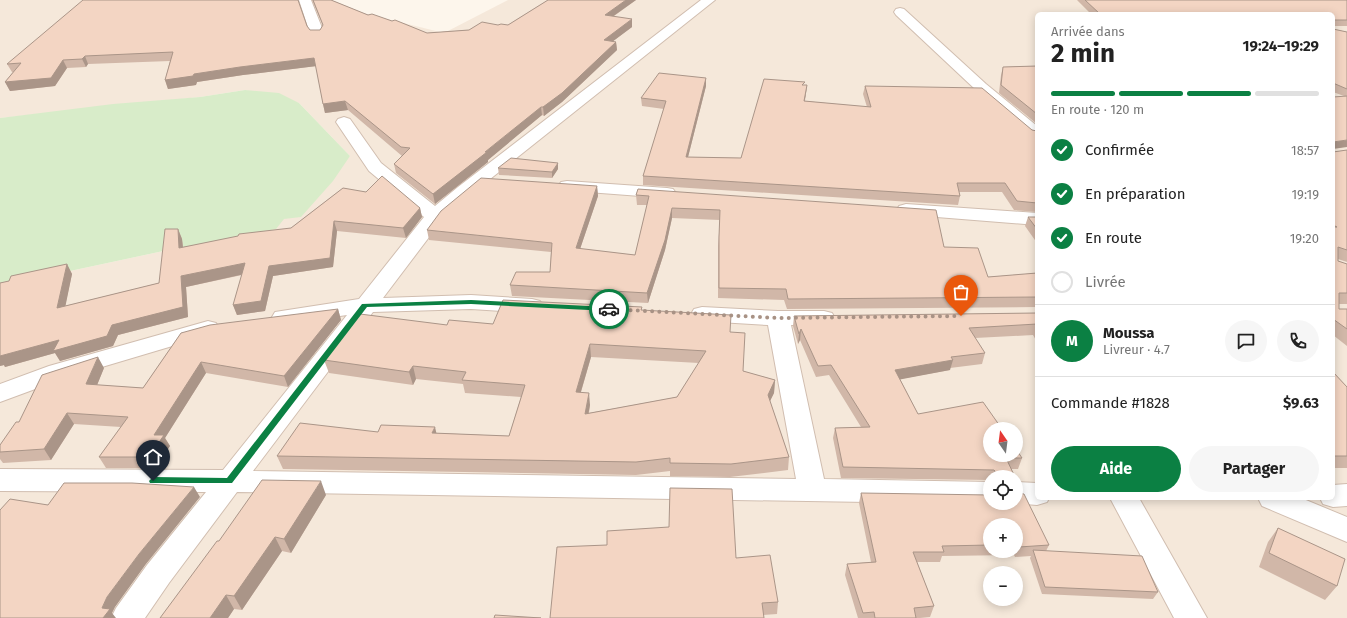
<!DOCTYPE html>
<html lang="fr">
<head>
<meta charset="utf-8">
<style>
  :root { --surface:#fff; --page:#f6f6f6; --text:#222; --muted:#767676; --line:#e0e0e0; --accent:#0b8043 }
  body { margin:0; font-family:"Fira Sans",sans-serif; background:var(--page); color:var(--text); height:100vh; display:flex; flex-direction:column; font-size:15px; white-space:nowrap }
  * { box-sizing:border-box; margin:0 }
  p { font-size:13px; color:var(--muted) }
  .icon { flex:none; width:22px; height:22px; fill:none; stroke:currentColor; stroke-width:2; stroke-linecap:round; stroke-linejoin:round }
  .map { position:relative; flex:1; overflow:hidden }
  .details { position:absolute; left:1035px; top:12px; width:300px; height:488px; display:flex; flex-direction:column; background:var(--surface); border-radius:6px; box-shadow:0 2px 10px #0003 }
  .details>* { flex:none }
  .needle { width:26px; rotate:346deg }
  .controls { position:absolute; left:983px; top:422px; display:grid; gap:8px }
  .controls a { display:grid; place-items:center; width:40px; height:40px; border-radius:50%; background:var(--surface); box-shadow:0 2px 10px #0003; font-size:20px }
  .pin { position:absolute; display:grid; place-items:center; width:34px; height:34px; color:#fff; margin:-41px -17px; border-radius:50% 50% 50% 0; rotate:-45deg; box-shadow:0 0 4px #0007 }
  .pin .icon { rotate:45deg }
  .courier { position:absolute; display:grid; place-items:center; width:40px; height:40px; margin:-20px; border:3px solid #0b8043; border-radius:50%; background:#fff; color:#222; box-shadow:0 1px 5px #0007 }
  .summary em { font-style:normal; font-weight:700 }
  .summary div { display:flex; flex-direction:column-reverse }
  .summary { display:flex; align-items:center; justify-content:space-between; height:68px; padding:0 16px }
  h1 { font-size:26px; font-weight:700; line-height:30px }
  .bar { display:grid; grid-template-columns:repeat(4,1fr); gap:6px 4px; align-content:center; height:48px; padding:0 16px }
  .bar i { height:5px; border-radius:3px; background:var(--line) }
  .bar .on { background:var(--accent) }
  .bar p { grid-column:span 4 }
  .line { display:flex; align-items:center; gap:10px; padding:0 16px; border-top:1px solid var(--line) }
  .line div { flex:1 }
  .round { display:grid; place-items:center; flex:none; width:42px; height:42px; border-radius:21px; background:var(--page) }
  ol { padding:0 16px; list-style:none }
  li { display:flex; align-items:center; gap:12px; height:44px }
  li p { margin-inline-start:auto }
  li .icon { padding:4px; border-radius:50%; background:var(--accent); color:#fff; stroke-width:4 }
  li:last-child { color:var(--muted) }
  li i { width:22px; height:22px; border:2px solid var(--line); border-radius:50% }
  .primary-button { display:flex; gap:8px; margin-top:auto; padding:8px 16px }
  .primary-button a { flex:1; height:46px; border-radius:24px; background:var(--accent); color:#fff; font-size:16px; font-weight:700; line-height:46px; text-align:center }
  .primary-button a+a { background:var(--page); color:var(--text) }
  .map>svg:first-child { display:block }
</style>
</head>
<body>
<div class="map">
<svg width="1347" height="618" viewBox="0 0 1347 618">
  <rect width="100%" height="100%" fill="#fdf6ec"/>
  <path fill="#f5e8da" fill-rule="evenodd" d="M0,0H310L444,33L508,0H1347V618H0V286L182,247L284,219L350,156L299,103L245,90L200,97L0,118ZM1037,14H1333V498H1037ZM990,429H1016V455H990ZM990,477H1016V503H990ZM990,525H1016V551H990ZM990,573H1016V599H990Z"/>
  <path fill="#d8ecc9" d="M245,90L279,93L299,103L350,156L333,181L301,217L284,219L276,229L195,247H182L0,286V118L113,104L200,97Z"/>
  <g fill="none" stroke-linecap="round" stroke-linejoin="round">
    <g stroke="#d1beb0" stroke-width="2">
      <path id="minor" d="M299,0H311L324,33L322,36H312L310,33Z
        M701,0H715L470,195L442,220L383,298L471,295L532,299L540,301L543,306L540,311L532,313L471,309L373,312L253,471L796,479L768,325L702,321L694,319L691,314L694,309L702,307L778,311H824L832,313L835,318L832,323L824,325H791L824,479L990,482V503H993L990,504L237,492L169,583L145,618H111L116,608L147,565L206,492L0,491V469L223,470L347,315L283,324L275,322L272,317L275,312L359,299L424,217L369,171L336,122L338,119L344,117L350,119L381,163L435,206L458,187Z
        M900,8L904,9L986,84L1037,126V139L1031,137L976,90L896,15L894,12L896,9Z
        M567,181L667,188L673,189L676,193L673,197L667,198L561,190L558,186L561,182Z
        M906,204L1037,213V225L899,214L897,210L899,206Z
        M208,321L216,323L219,328L216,333L65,378L0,402V384L49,366Z
        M1016,482L1037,483V498H1049L1047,502L1037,505L1013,503H1016Z
        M1347,484V506L1333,507L1323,504L1320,498H1333V485Z
        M1110,498H1139L1207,618H1174Z
        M1258,498H1301L1347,517V542L1262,506Z"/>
    </g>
    <use href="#minor" fill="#fff" fill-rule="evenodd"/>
  </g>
  <path fill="#d1b7a8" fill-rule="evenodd" d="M312,0H331L368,15L427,33L469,30L498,25H508L548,0H636L614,16L632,27L613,41L616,42L617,50L562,102L544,116L542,115L488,160V162L435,204L396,173L394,164L402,156L348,110L325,113L323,104L316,66L243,75L197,82L196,85L168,89L165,80L170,61L88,64L86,67L67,68L55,86L10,91L5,82L13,72H12L7,64L307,26L310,30H320L323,26Z
    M1077,0H1347V26H1333V14H1091Z
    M1333,29L1347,32V147L1344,96L1333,92Z
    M1037,66V124L999,93L1001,75L1003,67Z
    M706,78V86L688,157L741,158L804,85H807L805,101L867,107L863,94L865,86L1037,131V212L1014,210L1002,192H959L960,196L958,205L643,185V176L664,109L642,106L641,98Z
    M1347,150V262L1338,259V261L1347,264V304H1339V309H1347V346L1333,335V152Z
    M498,168L558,169L552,178L499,175Z
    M597,186L598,196L580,249L635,255L647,205H637L636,195L638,189L944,247L988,277L1037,273V307L787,309L784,300L718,298V246L720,220L672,218L665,250L648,303L512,296L510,285L550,272L551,252L429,240L427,230Z
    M343,188L420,208L422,217L406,238L337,231L333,267L273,276L265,311L237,315L233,305L242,275L186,287L188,317L118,335L113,346L60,361L55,353L5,367L4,365L0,366V283L9,281L67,264L72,274L65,306L159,283L178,229L182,239L183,247L291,228Z
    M1028,217H1037V243L1025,226Z
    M642,307V310L730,332L743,371L775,380L774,393L770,401L789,457L788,470L730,477L670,476V471L636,475L283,469L277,456L378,432L436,433L509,436L521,397L465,393L463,384L416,379L413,385L329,373L324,360L447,325L493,324ZM591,357L699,363L677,397L589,413L590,405L581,392Z
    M338,309L341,320L288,387L206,373L165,438L170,446L155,468H106L99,457L121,427L74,424L51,460L3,463L0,459V445L19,422L104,368L97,385L143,388L181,333Z
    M1037,313V342L1033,335L975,338L985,353L982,364L950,368V370L900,379L918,414L1022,458L1018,469H1011L1015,477H990V480L841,478L833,438L835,428L861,427L829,375L816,377L800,340L798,344L793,326L794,316Z
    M1333,372L1347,387V468H1333Z
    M1016,478L1019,491L1018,494L1049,545L1046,551L1158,592L1153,599L1042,594L1030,558L1031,556L1015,557L1014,555L942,556L940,562H917L934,606L930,617L920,618H858L845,575L847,564L871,562L859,503L861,493L990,503ZM990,525H1016V551H990Z
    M326,495L291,553L282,551L242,610L234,609L228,618H160L219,541Z
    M1278,528L1337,586L1325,600L1259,567L1268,542Z
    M736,558L778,602L777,614L763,615L764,618H550Z"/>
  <path fill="#aa9588" d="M626,0H636L605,22V15Z
    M632,19V27L604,48V40Z
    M616,42L617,50L562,102L544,116L543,107Z
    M85,56L88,64L86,67L82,59Z
    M314,58L317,66L243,75L197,82L196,85L168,89L165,80L194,74L240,67Z
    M63,60L67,68L55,86L10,91L5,82Z
    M706,78V86L686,165V157Z
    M807,85L806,93L803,109L804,101Z
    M345,101L348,110L325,113L323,104Z
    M541,107L542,115L488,160V162L435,204L433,194Z
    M1347,140V147L1333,149V142Z
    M558,163V169L552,178V172Z
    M597,186L598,196L577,258L576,248Z
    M420,208L422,217L406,238L403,228Z
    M672,208V218L665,250L648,303L647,293Z
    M334,221L337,231L333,267L273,276L265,311L237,315L233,305L269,266Z
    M178,229L182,239L184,257L179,248Z
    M245,263L249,273L186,287L188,317L118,335L113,346L60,361L55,353L5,367L4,365L0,366V356L112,325L181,276Z
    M67,264L72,274L63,318L57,308Z
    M338,309L341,320L288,387L284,376Z
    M801,329L800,340L798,344L799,334Z
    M590,344L591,357L577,405L576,392Z
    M98,357L104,368L93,395L86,384Z
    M953,360L950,370L892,381L895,370Z
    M201,362L206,373L165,438L170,446L155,468L149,457L154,435Z
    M413,366L416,379L413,385L409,372Z
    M775,380L774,393L767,407L768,395Z
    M589,393L590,405L586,426L585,414Z
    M67,413L74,424L51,460L44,449Z
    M435,427L438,440L432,433Z
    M321,481L326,495L291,553L284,539Z
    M194,487L200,497L146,564L115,607L112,613L116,618H103L102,608L107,597L139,554Z
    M275,537L282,551L242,610L234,596Z
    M226,595L234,609L228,618H210Z"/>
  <path fill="#f3d5c3" stroke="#aa9588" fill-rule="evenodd" d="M83,0H298L307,26L310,30H320L323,25L313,0H331L368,15L372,14L392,21L395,20L427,33L469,30L482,22L498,25L501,24L508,25L548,0H626L605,15L632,19L604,40L616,42L562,93L543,107H541L485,152H487L433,194L394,164L410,148L401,147L345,101L323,104L314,58L240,67L194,74L193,76L165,80L173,52L85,56L82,59L63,60L51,78L5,82L21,63L7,64Z
    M1085,0H1347V20H1333V14H1100Z
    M1333,29L1347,32V89L1333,83Z
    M1037,66V114L1001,85L1003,67Z
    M659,73L706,78L686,157L741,158L764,79L805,82L802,85H807L804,101L871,107L865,86L982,88L1032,130L1037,131V203L1017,201L1005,183H957L960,196L643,176L666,101L641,98Z
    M1347,96V140L1333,142V97Z
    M1347,150V250L1338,247V261L1347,264V293H1339V309H1347V329L1333,319V227H1337L1333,225V152Z
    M511,158L558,163L552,172L498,168Z
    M382,176L420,208L403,228L334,221L330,258L269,266L261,301L233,305L245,263L181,276L183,307L112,325L107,336L53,351L59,340L0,356V283L9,281L11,276L67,264L57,308L159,283L165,229H178L179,248L238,236L239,234L291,228L343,188L366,192Z
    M481,178L597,186L576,248L635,255L649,196L636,195L638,189L936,210L944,247L978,248L988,277L1037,273V297L788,299L786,289L719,288V237L720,210L672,208L665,240L647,293L510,285L516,272H550L552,243L427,230L441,211Z
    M1028,217H1037V229Z
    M503,300L642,307L641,310L731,315L730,332L745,333L743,371L775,380L768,395L789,457L731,464L670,463V458L636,462L277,456L300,423L378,432L381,425L435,427L432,433L509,436L525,385L462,380L466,372L413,366L409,372L324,360L360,314L447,325L449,320L493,324ZM590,344L706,351L677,397L585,414L589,393L576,392Z
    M338,309L284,376L201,362L154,435H164L149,457H99L128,417L67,413L44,449L0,452V445L16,422H19L42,375L98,357L86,384L143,388L181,333L210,325Z
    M1037,313V324L969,328L985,353L951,357L953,360L895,370L918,414L983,402L1002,429H990V455H1016V449L1022,458H1006L1015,477H995V471L994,470L843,467L835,428L870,427L831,365L818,366L801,329L799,334L794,316Z
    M1333,372L1347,387V456H1333Z
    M1016,478L1019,484V491H1016V493L1024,494L1049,545L1019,547L1018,544H1016V525H990V545L942,546L944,552H913L934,606L914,608L916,618H875L874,612L863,613L847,564L876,562L861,493L990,495V503H1016Z
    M262,480L321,481L284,539L275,537L234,596L226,595L210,618H160L217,541H219Z
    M64,483H132L194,487L139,554L107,597L102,608L110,609L103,618H0V510L10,499L48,505Z
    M670,488L732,489L736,558L770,555L778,602L762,603L764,618H550L557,547L607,545V531L669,527Z
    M1278,528L1345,559L1337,586L1269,553Z
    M1033,550L1142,556L1158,592L1045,587Z
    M495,615L541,618H494Z"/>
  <path fill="#0b8043" d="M471,300L609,307L612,309L609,311L471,304L367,307L232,483H150L149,481L153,477L227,478L362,304Z"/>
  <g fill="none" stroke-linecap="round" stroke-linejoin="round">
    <path stroke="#a89285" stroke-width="4" stroke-dasharray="0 7.2" d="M609,309L778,318L961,316"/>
  </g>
</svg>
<div class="controls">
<a><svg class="needle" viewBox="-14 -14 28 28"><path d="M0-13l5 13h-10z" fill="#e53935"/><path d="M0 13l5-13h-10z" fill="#767676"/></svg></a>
<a><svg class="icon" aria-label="locate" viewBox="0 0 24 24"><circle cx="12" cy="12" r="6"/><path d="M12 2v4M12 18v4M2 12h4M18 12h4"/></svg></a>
<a>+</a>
<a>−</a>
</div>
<div class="pin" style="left:961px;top:316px;background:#ea580c"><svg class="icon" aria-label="bag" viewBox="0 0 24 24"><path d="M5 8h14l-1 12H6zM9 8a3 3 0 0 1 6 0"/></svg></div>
<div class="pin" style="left:153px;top:481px;background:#1f2937"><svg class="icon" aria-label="home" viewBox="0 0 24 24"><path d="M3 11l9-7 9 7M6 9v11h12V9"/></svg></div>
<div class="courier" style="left:609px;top:309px"><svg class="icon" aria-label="car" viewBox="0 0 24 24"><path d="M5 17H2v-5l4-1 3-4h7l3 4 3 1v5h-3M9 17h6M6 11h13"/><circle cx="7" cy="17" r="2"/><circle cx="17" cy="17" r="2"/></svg></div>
<section class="details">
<div class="summary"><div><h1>2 min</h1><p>Arrivée dans</p></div><em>19:24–19:29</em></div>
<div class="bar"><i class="on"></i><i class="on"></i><i class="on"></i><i></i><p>En route · 120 m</p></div>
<ol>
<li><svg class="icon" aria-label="check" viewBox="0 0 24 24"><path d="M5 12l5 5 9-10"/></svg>Confirmée<p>18:57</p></li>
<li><svg class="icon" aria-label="check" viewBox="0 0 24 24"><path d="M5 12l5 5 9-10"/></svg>En préparation<p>19:19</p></li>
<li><svg class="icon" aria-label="check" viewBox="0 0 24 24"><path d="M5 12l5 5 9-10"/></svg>En route<p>19:20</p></li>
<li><i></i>Livrée</li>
</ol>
<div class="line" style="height:72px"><b class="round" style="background:var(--accent);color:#fff">M</b><div><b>Moussa</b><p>Livreur · 4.7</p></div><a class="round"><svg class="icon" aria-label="chat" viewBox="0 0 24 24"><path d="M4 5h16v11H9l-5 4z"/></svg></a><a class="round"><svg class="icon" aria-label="phone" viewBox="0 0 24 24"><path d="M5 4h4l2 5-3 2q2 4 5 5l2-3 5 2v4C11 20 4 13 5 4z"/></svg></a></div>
<div class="line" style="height:52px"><div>Commande #1828</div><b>$9.63</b></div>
<div class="primary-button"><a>Aide</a><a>Partager</a></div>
</section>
</div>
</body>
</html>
